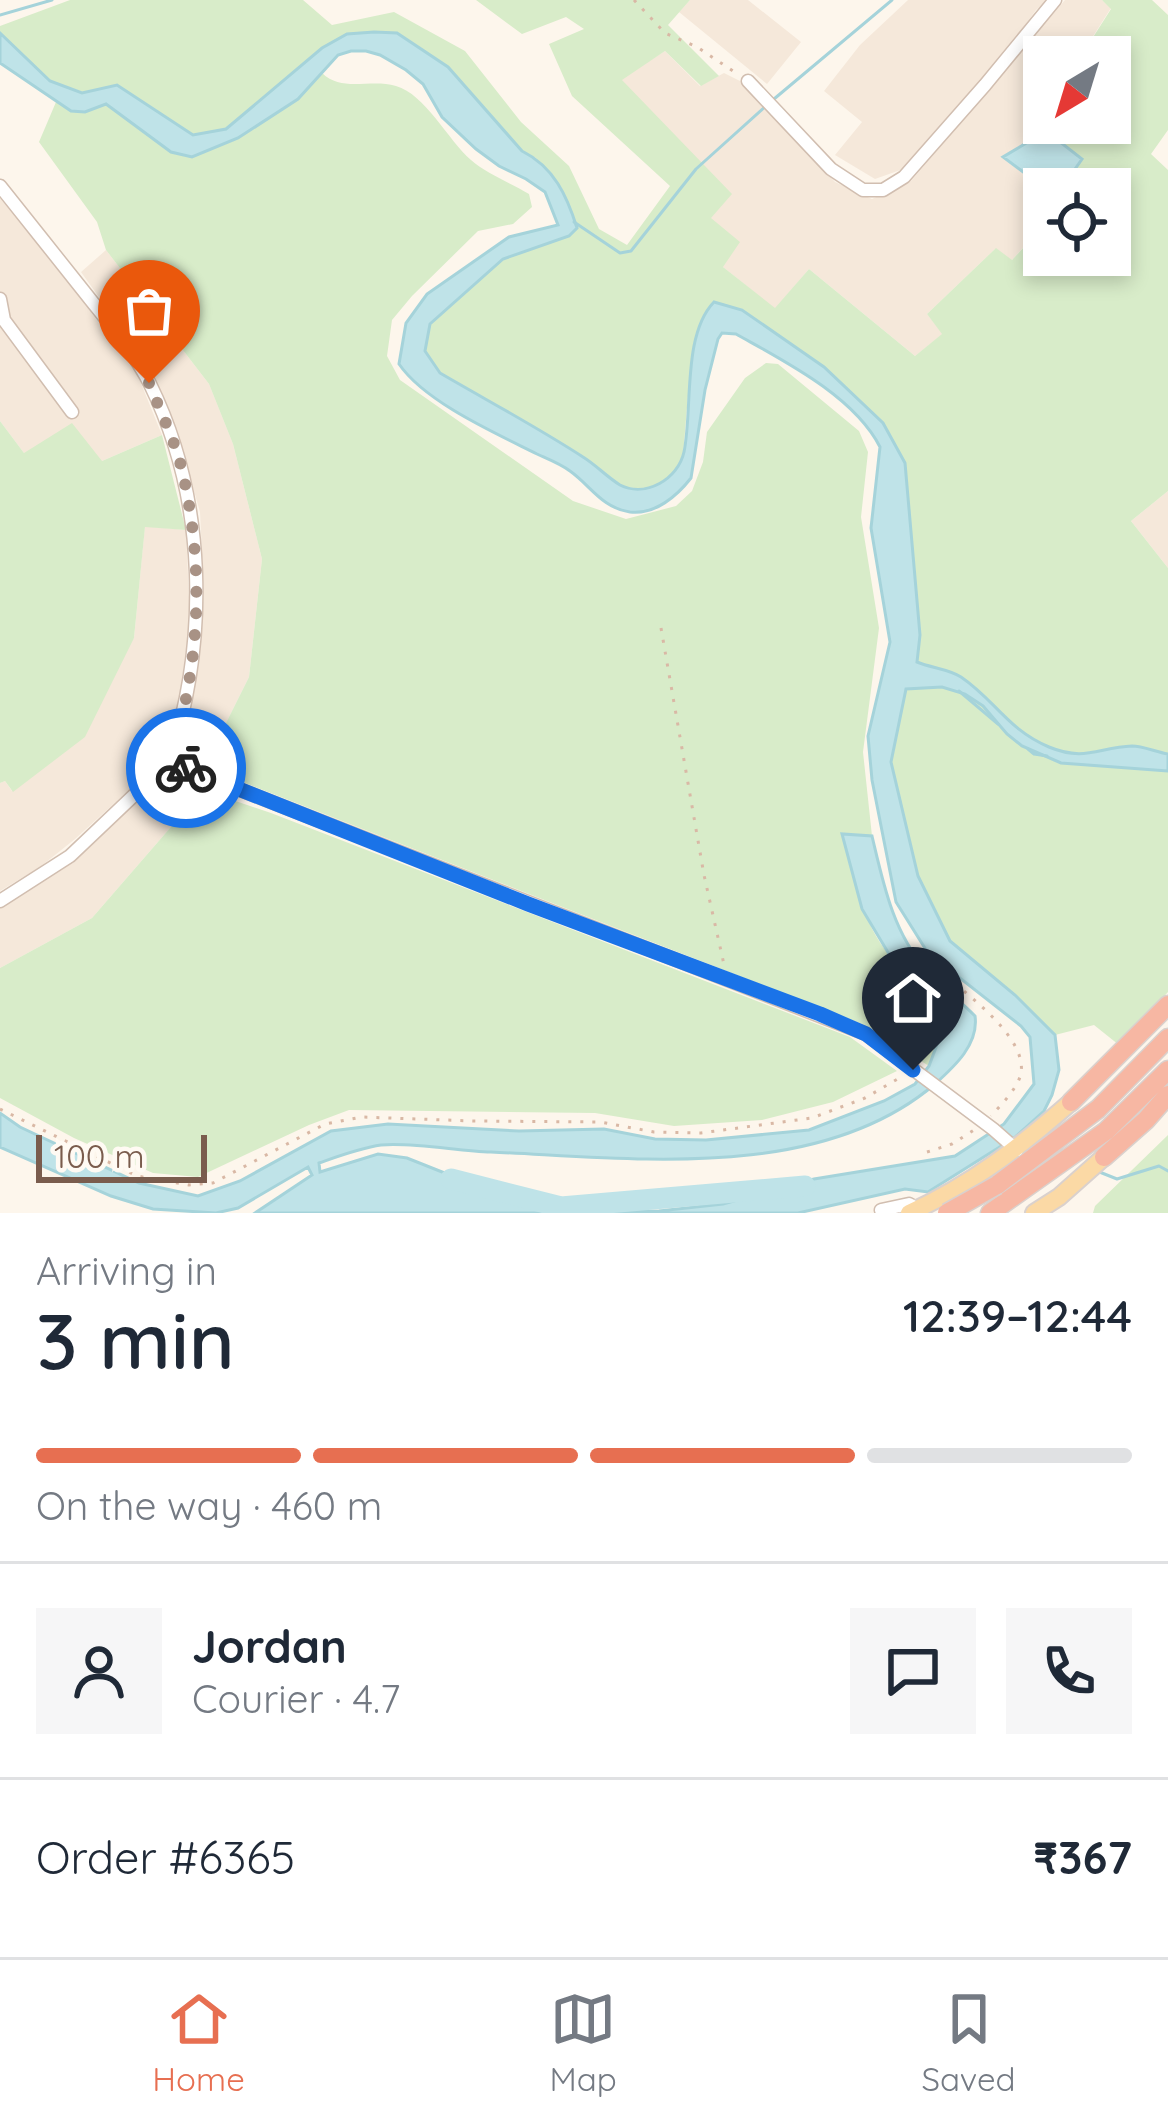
<!DOCTYPE html>
<html lang="en">
<head>
<meta charset="utf-8">
<style>
  :root { --surface:#fff; --page:#f6f6f7; --text:#1f2937; --muted:#747a83; --line:#e0e1e3; --accent:#e76f51 }
  body { margin:0; font-family:Quicksand,sans-serif; background:var(--page); color:var(--text); height:100vh; display:flex; flex-direction:column; font-size:45px; white-space:nowrap }
  * { box-sizing:border-box; margin:0 }
  p { font-size:39px; color:var(--muted) }
  .icon { flex:none; width:66px; height:66px; fill:none; stroke:currentColor; stroke-width:2; stroke-linecap:round; stroke-linejoin:round }
  .map { position:relative; height:1213px; overflow:hidden }
  .panel { display:flex; flex-direction:column; background:var(--surface); flex:1 }
  .panel>* { flex:none }
  .needle { width:78px; rotate:218deg }
  .tools { position:absolute; left:1023px; top:36px; display:grid; gap:24px }
  .tools a { display:grid; place-items:center; width:108px; height:108px; border-radius:0px; background:var(--surface); box-shadow:0 6px 18px #0003; font-size:60px }
  .scale { position:absolute; left:36px; bottom:30px; width:171px; box-sizing:border-box; padding-left:12px; border:6px solid #7a5c4d; border-top:0; font-size:33px; line-height:42px; white-space:nowrap; color:#7a5c4d; -webkit-text-stroke:9px #fffaf3; paint-order:stroke }
  .pin { position:absolute; display:grid; place-items:center; width:102px; height:102px; color:#fff; margin:-123px -51px; border-radius:50% 50% 50% 0; rotate:-45deg; box-shadow:0 0 12px #0007 }
  .pin .icon { rotate:45deg }
  .courier { position:absolute; display:grid; place-items:center; width:120px; height:120px; margin:-60px; border:9px solid #1a73e8; border-radius:50%; background:#fff; color:#222; box-shadow:0 3px 15px #0007 }
  .headline em { font-style:normal; font-weight:600 }
  .headline div { display:flex; flex-direction:column-reverse }
  .headline { display:flex; align-items:center; justify-content:space-between; height:204px; padding:0 36px }
  h1 { font-size:78px; font-weight:600; line-height:90px }
  .bar { display:grid; grid-template-columns:repeat(4,1fr); gap:18px 12px; align-content:center; height:144px; padding:0 36px }
  .bar i { height:15px; border-radius:9px; background:var(--line) }
  .bar .active { background:var(--accent) }
  .bar p { grid-column:span 4 }
  .line { display:flex; align-items:center; gap:30px; padding:0 36px; border-top:3px solid var(--line) }
  .line div { flex:1 }
  .round { display:grid; place-items:center; flex:none; width:126px; height:126px; border-radius:0px; background:var(--page) }
  .tabs { display:flex; justify-content:space-around; align-items:center; height:168px; border-top:3px solid var(--line); background:var(--surface); font-size:33px; color:var(--muted) }
  .tabs a { display:grid; justify-items:center; gap:6px }
  .tabs .active { color:var(--accent) }
  .map>svg:first-child { display:block }
</style>
</head>
<body>
<div class="map">
<svg width="1168" height="1213" viewBox="0 0 1168 1213">
  <rect width="100%" height="100%" fill="#fdf6ec"/>
  <path fill="#f5e8da" d="M690,0H748L801,42L767,84L679,12Z
    M908,0H1048L1036,10L991,72L906,168L875,179L835,155L862,122L824,91L860,45Z
    M1065,0H1102L1111,8L1083,52L1088,57H1044V123H1059L1003,157L1046,189L1044,225L1011,261L995,249L927,314L943,334L915,356L809,269L775,309L723,267L710,218L621,79L665,51L700,86L724,73L746,84L835,182L872,199L911,181Z
    M0,198L53,261L138,376L162,435L102,461L24,453L0,421Z
    M106,250L209,384L233,444L262,559L249,677L204,767L189,757L183,739L194,681L204,594L200,512L180,442L152,371L81,272Z
    M1168,491V568L1131,521Z
    M145,526L186,530L190,620L179,700L161,749L140,780L75,839L40,867L0,891V783L5,781L12,791L134,638Z
    M176,779L203,790L92,918L0,968V908L63,869L154,787Z"/>
  <path fill="#d8ecc9" d="M70,0H303L332,25L394,12L465,51L521,122L569,166L599,229L627,245L670,186L572,96L549,44L584,29L566,17L522,34L476,0H690L668,25L719,76L701,86L665,51L622,80L732,194L711,218L740,242L723,267L775,308L809,269L915,356L942,334L927,314L996,248L1012,260L1044,225V255H1110V189H1061L1082,159L1046,131L1059,123H1110V57H1088L1083,53L1111,9L1102,0H1152L1168,15V130L1151,154L1168,170V491L1131,521L1168,568V754L1123,747L1098,753L1073,754L1053,749L1029,738L1006,721L979,692L917,662L920,635L905,463L883,423L742,310L690,371L683,456L669,480L645,489L623,487L584,457L440,373L425,350L430,325L503,259L569,236L536,158L522,151L448,67L374,32L347,34L322,48L226,129L193,135L167,120L50,81L0,33V26Z
    M322,73C343,93 370,78 396,86C425,94 448,140 471,160C487,174 511,183 529,194L532,207L513,224L478,231L412,296L392,320L387,356L400,380L573,501L626,519L676,506L692,491L703,462L707,432L745,378L766,363L778,364L859,431L868,452L861,517L879,628L863,752L872,836L843,835C854,878 861,921 890,956C905,974 932,989 940,1012C946,1030 935,1049 929,1066L862,1024L204,767L249,677L262,559L233,444L209,384L106,250L97,222L39,142L56,102C75,114 85,112 106,104L171,152L192,157L239,138L298,99Z
    M0,421L24,453L72,423L102,461L162,435L186,530L145,527L134,638L85,737L13,792L5,781L0,783Z
    M942,687C955,691 968,695 979,704C995,716 1006,734 1022,746L1168,771V992L1119,1045L1094,1025L1055,1035L1015,995L950,941L918,876L891,762L906,689Z
    M203,790L271,813L850,1037L897,1071L833,1102L762,1120L674,1126L595,1113L349,1110L309,1125L198,1177L153,1173L74,1138L0,1098V968L92,918Z
    M1168,1135V1213H1093L1095,1206Z"/>
  <path fill="#bfe3e8" stroke="#a5d3da" stroke-width="3" d="M374,32L397,33L448,67L522,151C554,167 567,196 577,228L569,236L503,259L430,324L425,351L440,373C488,401 537,427 583,457C596,465 607,477 620,485C646,498 678,479 684,452C693,409 682,335 714,302L742,310L824,367L883,423L905,463L920,635L917,662C931,668 949,669 961,677C995,700 1008,730 1049,747C1085,762 1099,747 1132,746C1143,746 1156,752 1168,754V771L1061,763L1022,746L1007,734L983,706L965,694L942,687L906,689L891,762L918,876L950,941L1015,995L1055,1035L1059,1070L1052,1095L1044,1111L1014,1138L928,1192L905,1189L798,1213H255L312,1175L308,1167L238,1208L216,1213L153,1209L111,1196L0,1147V1113L20,1127L139,1183L198,1196L240,1181L331,1131L388,1124L519,1131L604,1129L655,1139L706,1140L809,1130L884,1101L915,1084L929,1066L941,1034L940,1013L931,996L889,954L862,909L842,834L872,836C883,882 893,933 926,969C941,986 959,1000 975,1016C979,1044 955,1066 935,1084C819,1183 633,1158 491,1152C458,1151 413,1142 381,1145C360,1148 339,1156 319,1163L320,1172L378,1154L407,1158L505,1197L566,1213L659,1211L723,1204L814,1179L955,1156L1004,1124L1034,1084L1030,1037L1021,1026L928,953L896,902L872,780L868,736L890,642L871,528L880,447C854,396 784,361 736,334L722,333L718,339L705,390L691,478C677,496 655,515 630,512C602,508 591,486 570,471C561,464 548,459 537,454C495,433 425,402 399,364L406,323L427,294L509,237L558,225L545,192L526,179L499,166L476,149L442,117L423,84L406,70L380,55L366,51H351L338,55L298,99L238,138L192,157L171,152L106,104L85,112L71,111L0,63V33L50,81L82,93L117,85L193,135L226,129L322,48L347,34Z
    M1046,131L1082,159L1061,189H1046L1003,157Z"/>
  <g fill="none" stroke-linecap="round" stroke-linejoin="round">
    <path stroke="#a5d3da" stroke-width="3" d="M0,15L52,0
      M774,99L892,0
      M574,222L620,253L631,251L696,169L767,105
      M959,691L998,724
      M1028,749L1034,754L1047,756
      M1097,1171L1117,1179L1159,1166L1168,1171"/>
    <path stroke="#bfe3e8" stroke-width="21" d="M451,1179L561,1207L805,1186"/>
    <g stroke="#d1beb0" stroke-width="15">
      <path id="minor" d="M748,81L831,169L863,190H883L904,177L985,85L1055,0
        M0,186C29,222 57,258 86,294C108,322 134,352 150,384C207,500 209,640 169,762L866,1034L993,1129L1017,1150
        M0,299L4,320L72,412
        M0,901L70,856L169,762
        M881,1210L909,1204L918,1209"/>
    </g>
    <g stroke="#dad1cd" stroke-width="20">
      <path id="major" d="M909,1213C971,1185 1021,1146 1071,1102
        M1034,1213L1059,1197L1104,1157"/>
    </g>
    <g stroke="#dad1cd" stroke-width="21">
      <path id="highway" d="M1071,1102L1168,1005
        M1104,1157L1146,1120L1168,1095
        M997,1185L1098,1109L1168,1038
        M990,1213L1106,1131L1168,1070"/>
    </g>
    <path stroke="#d9b8a5" stroke-width="3" stroke-dasharray="3 9" stroke-linecap="butt" d="M634,0L665,33L697,47L739,75
      M661,628L704,875L725,969
      M927,961C954,985 1033,1037 1020,1077C1015,1091 1000,1106 991,1116
      M0,1109L137,1176L189,1185L213,1183L325,1124L362,1117L473,1121L600,1122L654,1132L701,1133L812,1118L865,1098L901,1077
      M927,1152L952,1144L974,1130"/>
    <use href="#minor" stroke="#fff" stroke-width="12"/>
    <use href="#major" stroke="#fbd9a5" stroke-width="16"/>
    <use href="#highway" stroke="#f7b7a3" stroke-width="18"/>
    <g stroke="#dad1cd" stroke-width="21" stroke-linecap="butt">
      <path id="highway-bridge" d="M947,1213L997,1185"/>
    </g>
    <use href="#highway-bridge" stroke="#f7b7a3" stroke-width="18"/>
  </g>
  <g fill="none" stroke-linecap="round" stroke-linejoin="round">
    <path stroke="#a89285" stroke-width="12" stroke-dasharray="0 21.6" d="M149,383C160,411 175,440 182,470C205,569 200,665 170,762L186,768"/>
    <path stroke="#1a73e8" stroke-width="15" d="M186,768L528,904L820,1014L866,1034L913,1070"/>
  </g>
</svg>
<div class="tools">
<a><svg class="needle" viewBox="-14 -14 28 28"><path d="M0-13l5 13h-10z" fill="#e53935"/><path d="M0 13l5-13h-10z" fill="#747a83"/></svg></a>
<a><svg class="icon" aria-label="locate" viewBox="0 0 24 24"><circle cx="12" cy="12" r="6"/><path d="M12 2v4M12 18v4M2 12h4M18 12h4"/></svg></a>
</div>
<div class="scale">100 m</div>
<div class="pin" style="left:149px;top:383px;background:#ea580c"><svg class="icon" aria-label="bag" viewBox="0 0 24 24"><path d="M5 8h14l-1 12H6zM9 8a3 3 0 0 1 6 0"/></svg></div>
<div class="pin" style="left:913px;top:1070px;background:#1f2937"><svg class="icon" aria-label="home" viewBox="0 0 24 24"><path d="M3 11l9-7 9 7M6 9v11h12V9"/></svg></div>
<div class="courier" style="left:186px;top:768px"><svg class="icon" aria-label="bike" viewBox="0 0 24 24"><circle cx="6" cy="16" r="4"/><circle cx="18" cy="16" r="4"/><path d="M6 16l4-8h5l3 8M10 8l3 8H6M13 5h3"/></svg></div>
</div>
<section class="panel">
<div class="headline"><div><h1>3 min</h1><p>Arriving in</p></div><em>12:39–12:44</em></div>
<div class="bar"><i class="active"></i><i class="active"></i><i class="active"></i><i></i><p>On the way · 460 m</p></div>
<div class="line" style="height:216px"><a class="round"><svg class="icon" aria-label="person" viewBox="0 0 24 24"><circle cx="12" cy="8" r="4"/><path d="M4 21q1-7 8-7t8 7"/></svg></a><div><b>Jordan</b><p>Courier · 4.7</p></div><a class="round"><svg class="icon" aria-label="chat" viewBox="0 0 24 24"><path d="M4 5h16v11H9l-5 4z"/></svg></a><a class="round"><svg class="icon" aria-label="phone" viewBox="0 0 24 24"><path d="M5 4h4l2 5-3 2q2 4 5 5l2-3 5 2v4C11 20 4 13 5 4z"/></svg></a></div>
<div class="line" style="height:156px"><div>Order #6365</div><b>₹367</b></div>
</section>
<nav class="tabs">
<a class="active"><svg class="icon" aria-label="home" viewBox="0 0 24 24"><path d="M3 11l9-7 9 7M6 9v11h12V9"/></svg>Home</a>
<a><svg class="icon" aria-label="map" viewBox="0 0 24 24"><path d="M3 6l6-2 6 2 6-2v14l-6 2-6-2-6 2zM9 4v14M15 6v14"/></svg>Map</a>
<a><svg class="icon" aria-label="saved" viewBox="0 0 24 24"><path d="M7 4h10v16l-5-4-5 4z"/></svg>Saved</a>
</nav>
</body>
</html>
